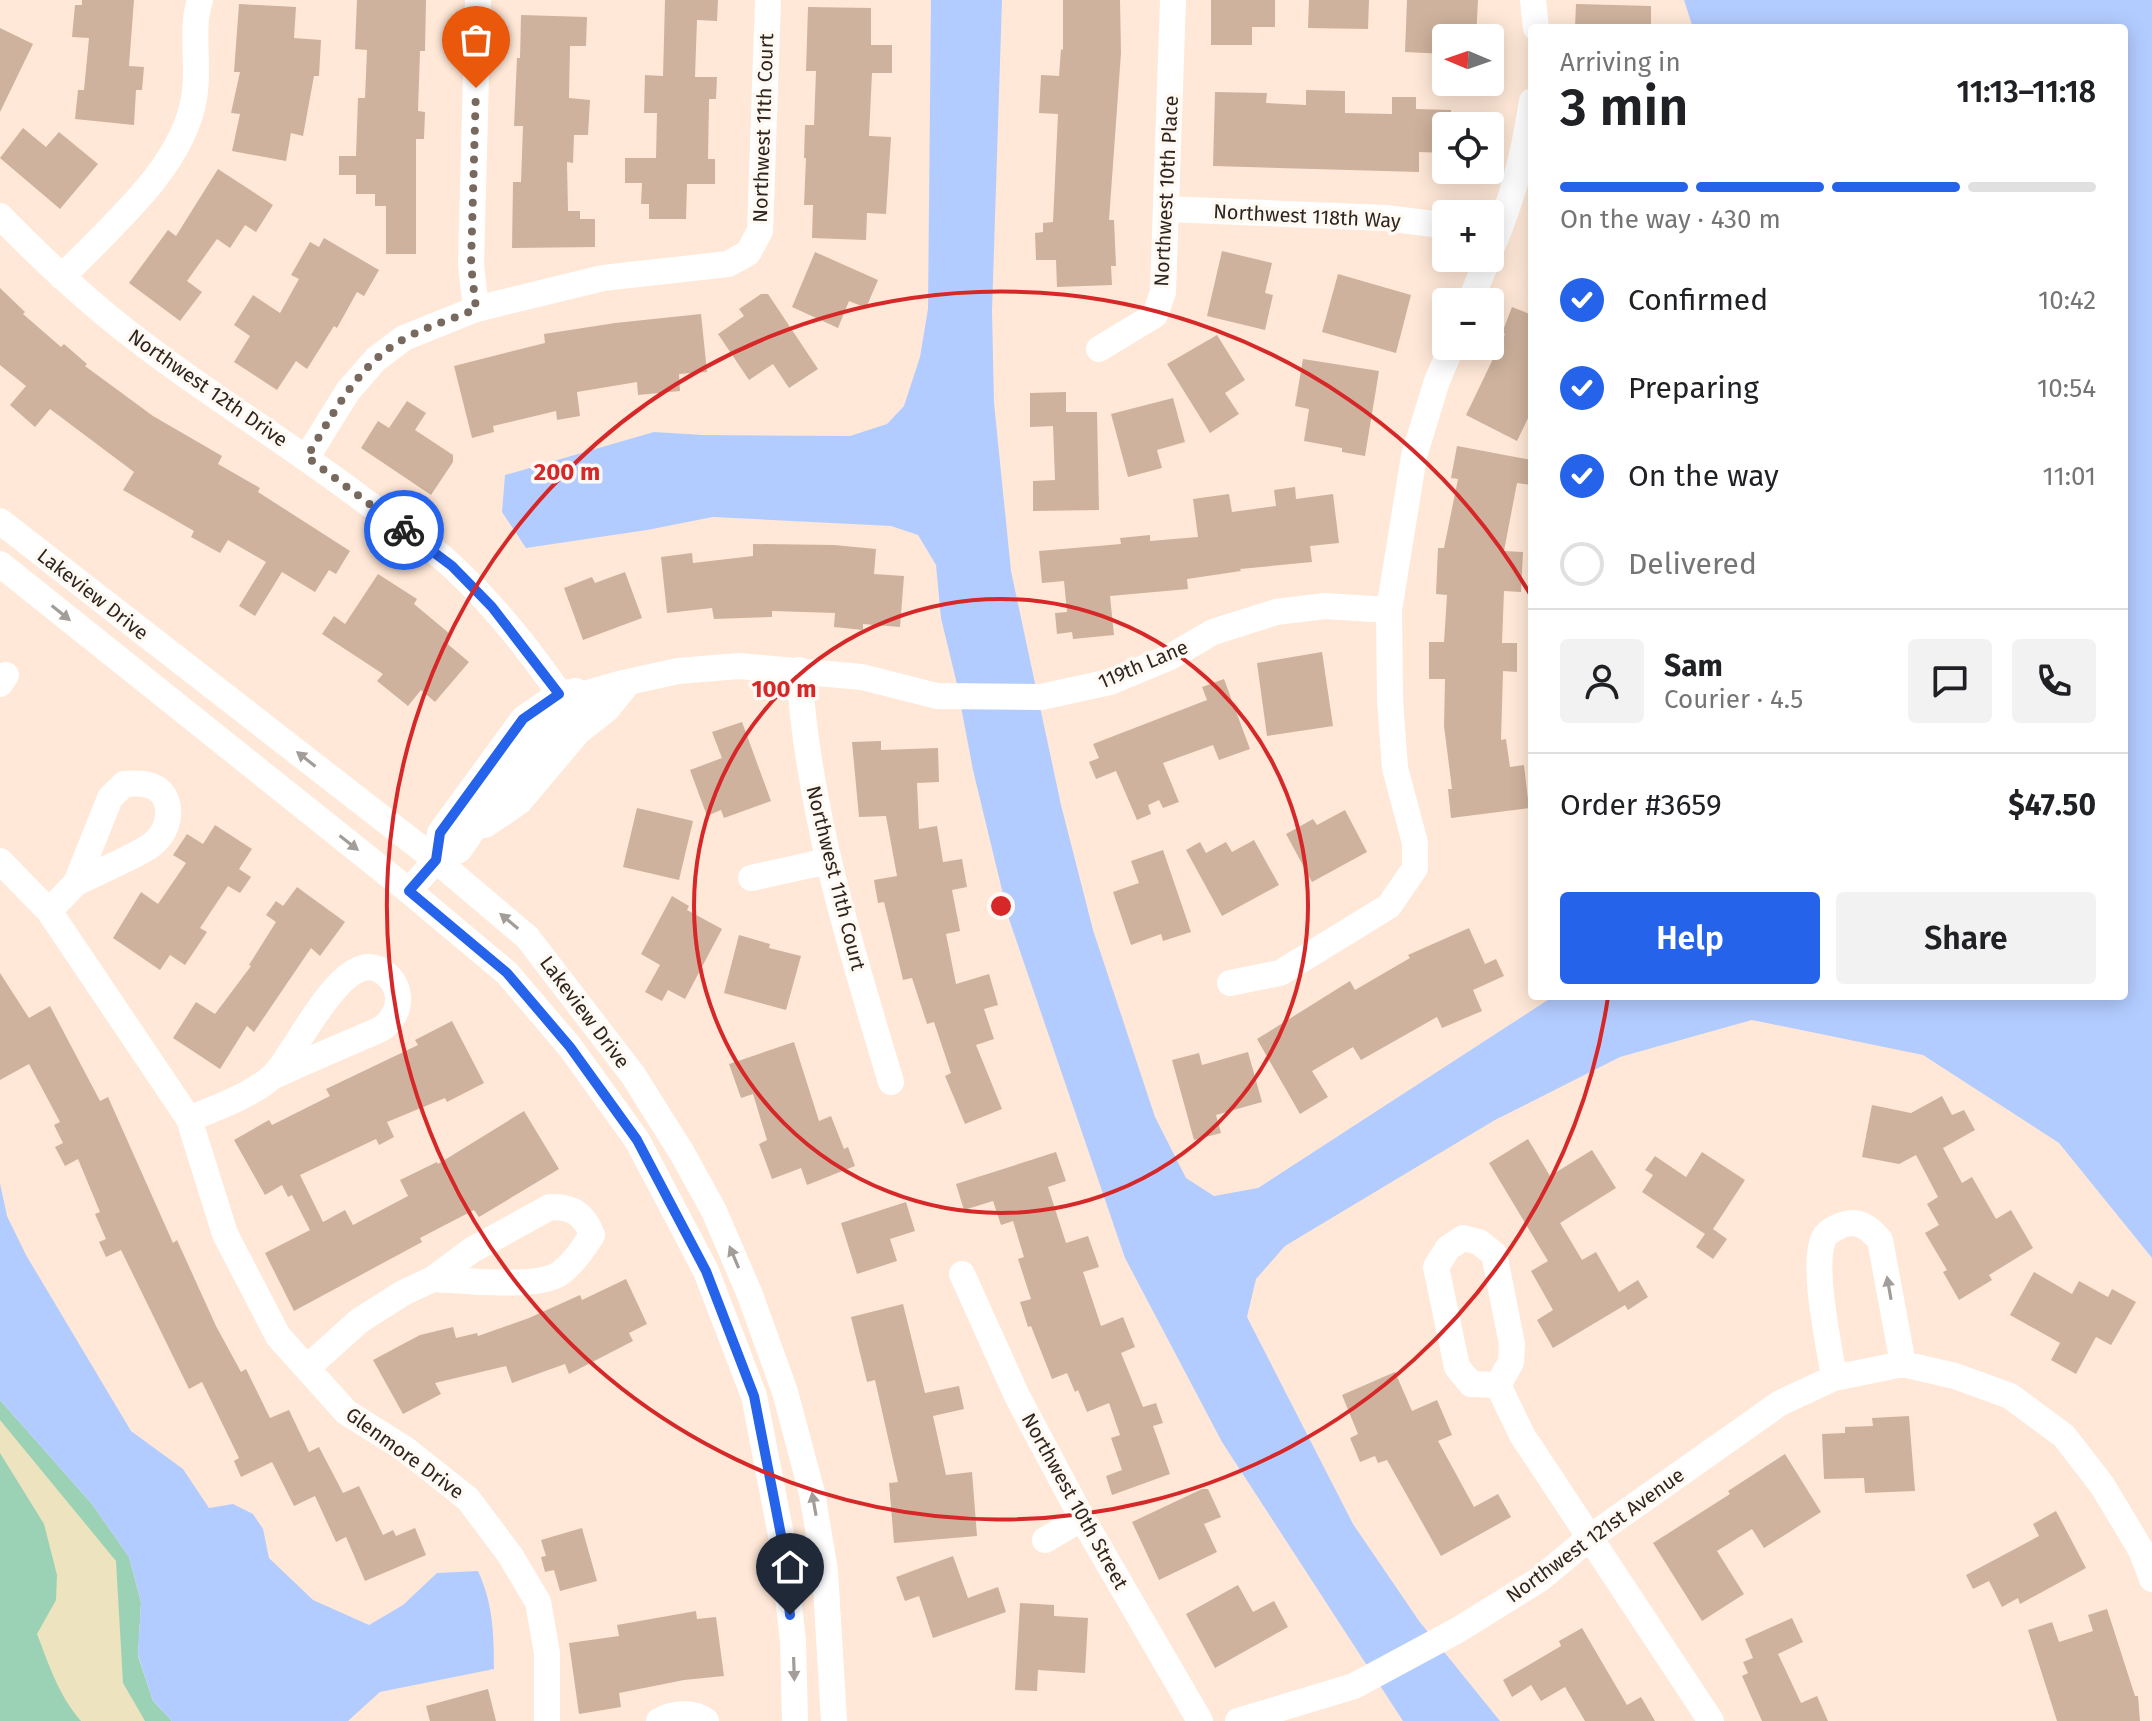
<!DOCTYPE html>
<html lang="en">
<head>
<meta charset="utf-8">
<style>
  :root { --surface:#fff; --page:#f2f2f2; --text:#202124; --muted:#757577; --line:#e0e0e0; --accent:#2563eb }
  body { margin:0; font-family:"Fira Sans",sans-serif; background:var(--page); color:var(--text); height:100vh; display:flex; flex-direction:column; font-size:30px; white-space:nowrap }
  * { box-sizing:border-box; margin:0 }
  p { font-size:26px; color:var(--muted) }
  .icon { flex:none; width:44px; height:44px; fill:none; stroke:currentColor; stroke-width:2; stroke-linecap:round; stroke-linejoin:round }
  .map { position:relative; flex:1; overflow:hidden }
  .drawer { position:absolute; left:1528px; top:24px; width:600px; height:976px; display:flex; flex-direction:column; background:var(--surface); border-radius:8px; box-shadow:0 4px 20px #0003 }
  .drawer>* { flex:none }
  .needle { width:52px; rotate:272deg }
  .fabs { position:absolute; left:1432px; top:24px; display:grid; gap:16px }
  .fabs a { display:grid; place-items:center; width:72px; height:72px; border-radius:8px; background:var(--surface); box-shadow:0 4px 20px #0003; font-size:40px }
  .pin { position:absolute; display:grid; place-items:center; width:68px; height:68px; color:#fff; margin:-82px -34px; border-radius:50% 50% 50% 0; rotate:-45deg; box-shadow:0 0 8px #0007 }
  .pin .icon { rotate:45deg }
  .courier { position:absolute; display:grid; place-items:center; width:80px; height:80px; margin:-40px; border:6px solid #2563eb; border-radius:50%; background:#fff; color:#222; box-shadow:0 2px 10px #0007 }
  .headline em { font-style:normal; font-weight:600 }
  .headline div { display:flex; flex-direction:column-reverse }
  .headline { display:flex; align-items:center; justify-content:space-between; height:136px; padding:0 32px }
  h1 { font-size:52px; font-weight:600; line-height:60px }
  .bar { display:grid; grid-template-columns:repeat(4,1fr); gap:12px 8px; align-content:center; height:96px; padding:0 32px }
  .bar i { height:10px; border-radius:6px; background:var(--line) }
  .bar .active { background:var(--accent) }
  .bar p { grid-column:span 4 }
  .line { display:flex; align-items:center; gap:20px; padding:0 32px; border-top:2px solid var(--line) }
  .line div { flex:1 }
  .round { display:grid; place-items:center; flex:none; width:84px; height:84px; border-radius:8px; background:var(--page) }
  ol { padding:0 32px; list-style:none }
  li { display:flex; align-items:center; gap:24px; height:88px }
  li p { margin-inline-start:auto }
  li .icon { padding:8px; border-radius:50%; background:var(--accent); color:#fff; stroke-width:4 }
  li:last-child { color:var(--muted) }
  li i { width:44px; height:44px; border:4px solid var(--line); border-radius:50% }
  .action { display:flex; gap:16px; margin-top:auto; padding:16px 32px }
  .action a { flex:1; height:92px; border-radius:8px; background:var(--accent); color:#fff; font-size:32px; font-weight:600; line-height:92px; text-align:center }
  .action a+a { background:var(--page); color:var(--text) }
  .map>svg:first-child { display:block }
</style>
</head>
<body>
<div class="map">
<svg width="2152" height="1721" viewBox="0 0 2152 1721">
  <rect width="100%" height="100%" fill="#ffe8d7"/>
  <path fill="#9bd2b6" d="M0,1400L92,1504L129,1557L141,1602L138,1656L153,1701L172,1721H0Z"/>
  <path fill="#ede3be" d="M0,1420L116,1561L123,1683L145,1721H81C59,1696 49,1665 37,1634L56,1600L57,1575L44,1524L0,1453Z"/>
  <path fill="#b3ccff" d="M931,0H1002L992,312L994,403L1011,571L1061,805L1093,930L1155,1117L1186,1178L1214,1196L1258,1188L1554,996H2124V28H1693L1684,0H2152V1258L2059,1143L1923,1055L1752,1020L1620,1057L1495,1120L1285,1246L1256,1279L1247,1317L1353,1524L1419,1621L1500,1721H1403L1222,1442L1125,1258L1009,919L973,770L956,680L941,618L936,565L918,535L891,526L713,517L647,530L526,548L502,512L505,475L654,432L703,435L850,436L887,424L904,406L920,357L928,309Z
    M0,1183L7,1216L26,1255L131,1431L183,1469L209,1508L233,1504L253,1514L263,1529L269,1558L313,1600L369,1625L403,1605L437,1573L478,1571C493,1603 494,1634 494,1669L380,1692L348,1721H172L153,1701L138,1655L141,1602L129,1557L92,1504L0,1400Z"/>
  <path fill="#ceb29d" d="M82,0H134L129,66L144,67L142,90H136L134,125L75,119L78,90H84L89,38L72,37L75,5H82Z
    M357,0H426L425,51H420L418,111L425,112L424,139H416V254H386V206H375V194H356V175H339V156H356L358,98H365L367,50L355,49Z
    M665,0H718L717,21L697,20L695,77H717L716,99H709L708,159H715V184H687L686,219H649V204H641L642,183H625V158H656L657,113H644L645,75L663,76Z
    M1063,0H1120L1121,53L1109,220H1114L1116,266H1111L1112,285L1057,287L1056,260H1036L1035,233L1043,232V223L1053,222L1058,114L1039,113L1041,75L1059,76L1061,49L1063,50Z
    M1211,0H1275V27H1252V45H1211Z
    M1309,0H1369L1368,29L1308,28Z
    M1407,0H1478L1476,38H1446V54L1405,52Z
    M239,4L296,7L294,38L321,40L319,76H314L303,136L291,133L286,161L232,151L240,114L231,113L240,72H234Z
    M1576,4L1651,6V28H1575Z
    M808,7L871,8V45H892V73H872L869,136L891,137L886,214L867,213L866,240L812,238L813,205H804L806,158H804L805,125H814L816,71H806Z
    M521,15L587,17L586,46H570L569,98L590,100L588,135H574L573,163L567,162L568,211H580V219H595V247L512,248L513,182H521L523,126H514L517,58H520Z
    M0,28L33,44L0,112Z
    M1306,90L1345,91V113L1392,114V97H1416V109L1451,110V126H1446V153L1419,152V172L1213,166L1215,92L1267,93L1266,103L1306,105Z
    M23,128L46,147L59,132L98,164L60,209L0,158Z
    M218,169L273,205L256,232L245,225L230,248L217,239L187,281L202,292L180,321L129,283L168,230L176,236Z
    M324,238L379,270L364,296L357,292L337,328L334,326L307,369L296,361L277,390L234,362L250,336L234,325L253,295L280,313L299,279L291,275L310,242L319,247Z
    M1222,251L1272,263L1265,293L1273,295L1265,330L1207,316Z
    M815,252L878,280L866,308L849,301L838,328L792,307Z
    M1338,274L1411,295L1396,353L1322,332Z
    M0,288L25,312L23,314L61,347L64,344L87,364L85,366L153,416L222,456L218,464L260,488L258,492L350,551L336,574L329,570L315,592L282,572L255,616L239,606L266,562L228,540L220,553L191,537L194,531L123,490L134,472L50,409L35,427L10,405L26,386L0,365Z
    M761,294H768L818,369L789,388L773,364L749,380L718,334L744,316L739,309Z
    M1512,307L1532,315V410L1517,441L1466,415L1505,334L1502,333Z
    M701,314L707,372L679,374L680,391L638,395L637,382L577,392L580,416L557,420L556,411L493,426L494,432L472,438L454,366L545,343L544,334L615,323Z
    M1217,335L1245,380L1225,393L1239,414L1210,433L1167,364Z
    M1303,359L1379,371L1365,456L1342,452V448L1304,441L1309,409L1295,406Z
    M1066,392V412H1097L1099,510L1033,511V481L1055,480L1053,426L1030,427V393Z
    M1173,398L1185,442L1157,450L1162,468L1128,477L1111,414Z
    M407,401L426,413L415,430L453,455V462L431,495L361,448L378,421L389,428Z
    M1457,446L1532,460V485L1517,483L1504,551L1523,552L1521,592L1504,591L1502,643H1517V672L1503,671L1501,740L1506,739L1510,767L1524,765L1529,808L1451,818L1448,789H1452L1444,726L1445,679H1429V642H1444L1447,595L1436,594L1438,548H1444L1458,479L1451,478Z
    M1295,487L1296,499L1333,494L1339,543L1310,546L1312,562L1240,569L1241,571L1187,579L1188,589L1110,596L1114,635L1073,639L1072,632L1057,634L1055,613L1067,612L1064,581L1042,583L1039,551L1121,544L1120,538L1150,535V541L1198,537L1193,499L1229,494L1232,512L1276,506L1274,490Z
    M753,544L834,545L876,549L874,574L904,576L900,627L863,624V630L834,627L835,613L772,611V617L714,619L712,608L667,613L661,557L692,553L693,563L753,556Z
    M625,572L642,618L583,640L564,588L592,577L595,583Z
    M378,574L417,599L414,604L450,634L444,641L469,662L435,702L421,690L408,706L377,681L383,674L322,634L334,616L345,624Z
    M1322,652L1333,726L1267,736L1257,663Z
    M1224,679L1250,749L1219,760L1213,745L1163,763L1179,802L1163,808L1159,800L1148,805L1151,814L1137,820L1116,771L1096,779L1089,762L1099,758L1093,744L1207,700L1202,687Z
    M742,722L771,801L724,818L721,810L707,816L690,770L722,758L712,732Z
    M881,741V750L938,748L939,782L917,783L919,829L937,826L943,862L962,859L967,887L952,890L960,931L946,934L956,984L989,974L998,1005L984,1009L994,1039L976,1045L1002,1109L965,1124L945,1076L951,1073L934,1022L927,1024L912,978L903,980L884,902L878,903L874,880L897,876L886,816L859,817L852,742Z
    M637,808L693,821L679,880L623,867Z
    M1345,810L1367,852L1312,882L1286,834L1313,819L1317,825Z
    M215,825L252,849L239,869L251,877L240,893L228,886L200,928L207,932L185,965L170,955L160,970L113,938L141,892L158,904L186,863L173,855L187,834L203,844Z
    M1254,840L1279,885L1222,916L1186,850L1200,842L1206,853L1226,842L1232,852Z
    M1163,850L1191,932L1163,941L1161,934L1131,945L1113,892L1139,883L1131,861Z
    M297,887L345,922L320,956L311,948L254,1032L247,1026L220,1069L173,1038L196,1002L215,1014L251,966L249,965L276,922L266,915L276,901L283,906Z
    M672,896L689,906L687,910L722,929L685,999L668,990L662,1001L645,992L660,965L641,954Z
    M1469,928L1485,964L1496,959L1504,976L1473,990L1482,1011L1442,1028L1437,1017L1361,1060L1353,1047L1312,1071L1328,1097L1300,1114L1257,1039L1350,981L1355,990L1410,958L1408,955Z
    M739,935L770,944L769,948L801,956L786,1010L724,993Z
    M0,973L29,1018L50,1006L100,1101L108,1097L173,1243L177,1240L216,1326L241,1372L246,1369L270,1418L289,1410L309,1452L319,1447L343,1493L359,1486L383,1535L393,1530L396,1536L415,1528L426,1555L365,1581L346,1537L336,1542L315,1496L294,1506L272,1462L241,1477L234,1461L239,1458L202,1382L189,1389L121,1250L106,1257L99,1242L106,1239L95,1214L100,1212L78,1159L65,1166L55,1147L63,1143L54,1125L60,1122L29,1064L0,1080Z
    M452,1021L484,1083L447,1102L445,1098L387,1122L394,1137L379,1145L376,1139L300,1175L323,1222L345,1210L353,1225L408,1196L400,1180L437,1162L438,1164L524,1111L559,1169L479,1217L474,1210L420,1238L422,1242L294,1311L265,1253L310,1230L292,1195L288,1197L282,1185L265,1195L234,1140L269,1120L272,1125L330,1096L326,1089L418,1045L415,1040Z
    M794,1042L819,1121L831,1116L844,1149L848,1147L855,1166L807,1185L801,1168L772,1179L759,1144L767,1140L753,1094L741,1098L729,1064Z
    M1248,1052L1262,1102L1216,1115L1221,1133L1194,1140L1172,1060L1199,1053L1202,1065Z
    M1942,1096L1952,1115L1964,1110L1975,1130L1943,1148L1962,1183L1972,1177L1996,1219L2011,1210L2033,1248L1989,1275L1992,1280L1959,1300L1943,1272L1947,1270L1925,1233L1939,1225L1927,1204L1938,1197L1916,1155L1899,1164L1862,1157L1872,1105L1911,1113Z
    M1528,1139L1550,1176L1592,1150L1616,1188L1560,1223L1582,1260L1596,1252L1619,1292L1638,1280L1648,1297L1628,1310L1625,1305L1553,1348L1537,1320L1553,1310L1531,1271L1548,1261L1489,1163Z
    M1056,1152L1066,1181L1048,1187L1066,1243L1088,1236L1099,1267L1083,1272L1101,1326L1123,1317L1135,1347L1121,1353L1143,1407L1156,1403L1163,1423L1153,1426L1170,1474L1112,1495L1106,1476L1122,1470L1111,1438L1120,1435L1109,1403L1087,1412L1078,1390L1075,1392L1067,1373L1052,1379L1031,1326L1028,1327L1020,1302L1031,1299L1018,1259L1024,1257L1013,1221L1001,1225L993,1201L964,1210L956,1184Z
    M1702,1152L1745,1180L1713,1229L1727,1239L1713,1259L1696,1247L1705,1234L1642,1192L1653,1175L1645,1170L1655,1156L1686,1177Z
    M906,1202L915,1231L890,1239L897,1261L857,1274L841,1223Z
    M2034,1272L2072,1294L2079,1281L2108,1297L2112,1289L2136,1302L2111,1345L2096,1337L2076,1374L2051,1360L2060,1343L2010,1315Z
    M626,1279L647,1324L629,1333L633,1341L569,1374L565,1364L512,1383L506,1366L435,1383L441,1394L403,1414L373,1360L420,1335L453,1327L456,1338L477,1333L478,1336L529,1318L580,1295L582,1300Z
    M903,1304L925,1393L959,1386L964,1409L933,1416L946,1475L972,1472L977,1536L894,1543L889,1483L898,1482L875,1380L867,1382L851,1317Z
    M1395,1372L1412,1411L1437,1400L1452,1435L1438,1441L1474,1507L1498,1494L1511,1517L1441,1556L1387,1460L1378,1463L1375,1456L1360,1462L1350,1438L1358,1434L1342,1395Z
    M1909,1416L1915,1491L1865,1493L1864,1478L1824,1479L1822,1434L1845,1433V1427L1873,1426L1872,1418Z
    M1785,1454L1821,1512L1764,1548L1752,1529L1717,1551L1744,1594L1702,1621L1653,1543L1730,1494L1728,1491Z
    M1202,1489H1208L1221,1517L1204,1524L1217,1552L1159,1580L1132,1522Z
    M2056,1511L2086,1568L2020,1604L2018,1598L2002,1607L1989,1581L1973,1589L1966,1575L2039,1536L2033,1524Z
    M582,1528L597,1581L560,1591L554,1570L545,1572L541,1557L546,1556L541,1540Z
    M953,1556L968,1598L998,1587L1006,1612L933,1638L919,1596L905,1601L896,1577Z
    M1238,1585L1253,1612L1274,1601L1288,1627L1215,1668L1186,1614Z
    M1020,1603L1054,1605V1616L1088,1618L1085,1673L1038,1670L1037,1691L1015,1690Z
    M2107,1609L2135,1696H2138L2140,1721H2057L2028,1630L2052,1622L2059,1642L2093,1631L2088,1615Z
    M696,1611L697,1619L716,1617L724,1676L684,1680L619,1693L621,1707L579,1714L569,1643L619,1636L617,1625Z
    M1792,1618L1803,1642L1778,1654L1801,1703L1817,1696L1828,1721H1762L1742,1676L1748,1673L1743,1662L1753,1658L1745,1639Z
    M1582,1628L1627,1705L1641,1697L1655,1721H1585L1565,1687L1541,1701L1531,1685L1512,1697L1503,1680L1561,1646L1559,1641Z
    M488,1689L496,1721H430L426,1706Z"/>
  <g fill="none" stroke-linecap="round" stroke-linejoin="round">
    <path stroke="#fff" stroke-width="26" d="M1533,0L1536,28
      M1167,209L1385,218L1434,224L1446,230
      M0,216C35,252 72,287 111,319C191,384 280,437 362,499C392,521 427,542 454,568C503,614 546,671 582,728
      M1490,252C1513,199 1523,158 1532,101
      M62,277C110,227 183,167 194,98C200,67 190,30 200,0
      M1470,302L1488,258
      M476,309L471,265L478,0
      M1099,349L1155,315L1163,292L1173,0
      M307,457L348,391L376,359L404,338L476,309L603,278L728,264L748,253L760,231L768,0
      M0,521L436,860L527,937L633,1075L682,1153L714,1211L750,1295L785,1392L812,1493L825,1571L834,1721
      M0,564L409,891L507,973L570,1047L637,1140L706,1271L754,1396L781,1535L793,1641L795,1721
      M799,670C808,812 850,946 891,1082
      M0,684L6,675
      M485,825L519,802L578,732L607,709L629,682
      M436,860L440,833L523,719L559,694L576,691
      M0,861L49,911L189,1119L225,1234L278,1336L346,1412L405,1449L468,1499L510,1555L538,1602L547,1653V1721
      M751,878L828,861
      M409,891L436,860L459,850L526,753L568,706L588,693L619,684L678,671L739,666L862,677L937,696L1041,697L1110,682L1170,657L1213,632L1276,612L1325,606L1389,610
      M49,911L76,883L110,798L124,784C138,783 155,782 164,796C172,810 168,830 155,842C144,853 94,874 76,883
      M1230,983L1280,973L1389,906L1415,868V843L1395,768L1390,699L1389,610L1414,456L1437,381L1452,346
      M189,1119C214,1109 257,1093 275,1074C297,1051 342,949 380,970C402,983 404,1009 385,1026C378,1032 366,1035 358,1039C330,1051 302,1063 274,1076
      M1463,1238L1479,1242L1494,1254L1512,1344L1511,1362L1498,1385L1471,1384L1457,1367L1436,1267L1448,1248Z
      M962,1274L1017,1396L1082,1518L1200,1721
      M307,1368L359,1321L403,1293L433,1279L472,1250L550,1207C572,1206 584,1214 592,1235C583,1249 573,1264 559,1274C535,1289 462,1280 433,1279
      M1834,1378C1829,1344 1812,1269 1823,1240C1826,1232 1835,1228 1842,1225C1859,1219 1869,1228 1880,1240L1903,1364
      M1498,1385L1522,1435L1711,1721
      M1045,1540L1082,1518
      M659,1721C673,1713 693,1711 706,1721
      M1238,1721L1354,1686L1458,1630L1540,1579L1589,1538L1780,1403L1834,1378L1903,1364L1955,1376L2010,1396L2064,1436L2102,1485L2141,1550L2152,1579"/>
  </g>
  <defs><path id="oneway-solid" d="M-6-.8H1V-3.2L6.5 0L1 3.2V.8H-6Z" transform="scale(2)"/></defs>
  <g fill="#a29d99">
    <use href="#oneway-solid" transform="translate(61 613) rotate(39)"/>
    <use href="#oneway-solid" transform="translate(306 759) rotate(-142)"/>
    <use href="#oneway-solid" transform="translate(349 843) rotate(38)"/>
    <use href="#oneway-solid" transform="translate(509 921) rotate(-140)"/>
    <use href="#oneway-solid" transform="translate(734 1257) rotate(-113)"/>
    <use href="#oneway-solid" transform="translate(1889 1288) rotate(-100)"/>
    <use href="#oneway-solid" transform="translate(814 1504) rotate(-100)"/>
    <use href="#oneway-solid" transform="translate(794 1669) rotate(88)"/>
  </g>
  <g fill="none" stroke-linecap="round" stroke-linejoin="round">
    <path stroke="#78695e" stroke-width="8" stroke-dasharray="0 14.4" d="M404,530L307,457C333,414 359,362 406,338C428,326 453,319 476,309L471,265L476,88"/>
    <path stroke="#2563eb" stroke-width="10" d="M404,530L452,566L492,607L559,694L523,719L440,833L436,860L409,891L507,973L570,1047L637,1140L706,1271L754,1396L781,1535L790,1615"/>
  </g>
  <g fill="none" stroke="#d62828" stroke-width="4">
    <circle cx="1001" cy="906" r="307"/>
    <path d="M1608 997A614 614 0 1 1 1530 594"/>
  </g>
  <g text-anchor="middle" stroke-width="7" stroke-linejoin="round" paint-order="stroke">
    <g font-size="20" fill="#30251d" stroke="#fff9f4">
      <text transform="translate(763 128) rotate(-88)" y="7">Northwest 11th Court</text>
      <text transform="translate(1166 191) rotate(-87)" y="7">Northwest 10th Place</text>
      <text transform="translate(1307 216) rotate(3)" y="7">Northwest 118th Way</text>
      <text transform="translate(208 388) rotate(35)" y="7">Northwest 12th Drive</text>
      <text transform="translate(93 594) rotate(38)" y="7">Lakeview Drive</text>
      <text transform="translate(1143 664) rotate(-23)" y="7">119th Lane</text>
      <text transform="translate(836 878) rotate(76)" y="7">Northwest 11th Court</text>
      <text transform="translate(585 1012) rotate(53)" y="7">Lakeview Drive</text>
      <text transform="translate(405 1453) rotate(36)" y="7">Glenmore Drive</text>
      <text transform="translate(1075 1501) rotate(61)" y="7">Northwest 10th Street</text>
      <text transform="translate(1595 1535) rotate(-36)" y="7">Northwest 121st Avenue</text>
    </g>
  </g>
  <circle cx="1001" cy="906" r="12" fill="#d62828" stroke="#fff9f4" stroke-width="4"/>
  <g font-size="24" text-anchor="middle" font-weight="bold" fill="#d62828" stroke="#fff9f4" stroke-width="7" stroke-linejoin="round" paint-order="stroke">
    <text x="567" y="480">200 m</text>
    <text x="784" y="697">100 m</text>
  </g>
</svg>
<div class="fabs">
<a><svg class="needle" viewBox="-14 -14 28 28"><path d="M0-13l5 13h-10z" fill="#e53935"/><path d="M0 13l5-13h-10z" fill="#757577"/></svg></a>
<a><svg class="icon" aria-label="locate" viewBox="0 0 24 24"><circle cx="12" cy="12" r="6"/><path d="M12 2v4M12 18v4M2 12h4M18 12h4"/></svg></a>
<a>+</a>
<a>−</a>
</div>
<div class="pin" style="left:476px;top:88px;background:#ea580c"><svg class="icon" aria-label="bag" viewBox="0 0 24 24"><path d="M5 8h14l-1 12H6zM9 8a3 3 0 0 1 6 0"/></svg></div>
<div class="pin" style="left:790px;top:1615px;background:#1f2937"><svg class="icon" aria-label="home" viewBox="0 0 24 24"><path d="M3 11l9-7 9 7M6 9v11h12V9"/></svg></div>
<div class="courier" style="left:404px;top:530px"><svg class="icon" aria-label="bike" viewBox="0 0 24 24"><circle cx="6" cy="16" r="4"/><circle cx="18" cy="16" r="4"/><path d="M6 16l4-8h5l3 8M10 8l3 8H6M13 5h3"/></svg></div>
<section class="drawer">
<div class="headline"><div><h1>3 min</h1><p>Arriving in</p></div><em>11:13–11:18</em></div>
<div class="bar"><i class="active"></i><i class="active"></i><i class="active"></i><i></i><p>On the way · 430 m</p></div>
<ol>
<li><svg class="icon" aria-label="check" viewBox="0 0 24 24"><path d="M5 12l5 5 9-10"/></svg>Confirmed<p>10:42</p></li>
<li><svg class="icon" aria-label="check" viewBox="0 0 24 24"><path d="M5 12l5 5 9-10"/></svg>Preparing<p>10:54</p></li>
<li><svg class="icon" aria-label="check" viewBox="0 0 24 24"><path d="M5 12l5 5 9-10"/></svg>On the way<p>11:01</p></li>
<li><i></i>Delivered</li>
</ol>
<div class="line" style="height:144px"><a class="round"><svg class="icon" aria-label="person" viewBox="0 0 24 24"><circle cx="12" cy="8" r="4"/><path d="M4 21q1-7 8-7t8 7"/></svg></a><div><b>Sam</b><p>Courier · 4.5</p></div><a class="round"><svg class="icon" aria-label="chat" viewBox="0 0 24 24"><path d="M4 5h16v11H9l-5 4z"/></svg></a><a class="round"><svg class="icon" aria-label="phone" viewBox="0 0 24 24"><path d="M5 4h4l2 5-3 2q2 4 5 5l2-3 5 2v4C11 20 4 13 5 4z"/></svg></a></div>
<div class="line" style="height:104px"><div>Order #3659</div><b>$47.50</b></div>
<div class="action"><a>Help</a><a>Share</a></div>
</section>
</div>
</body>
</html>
